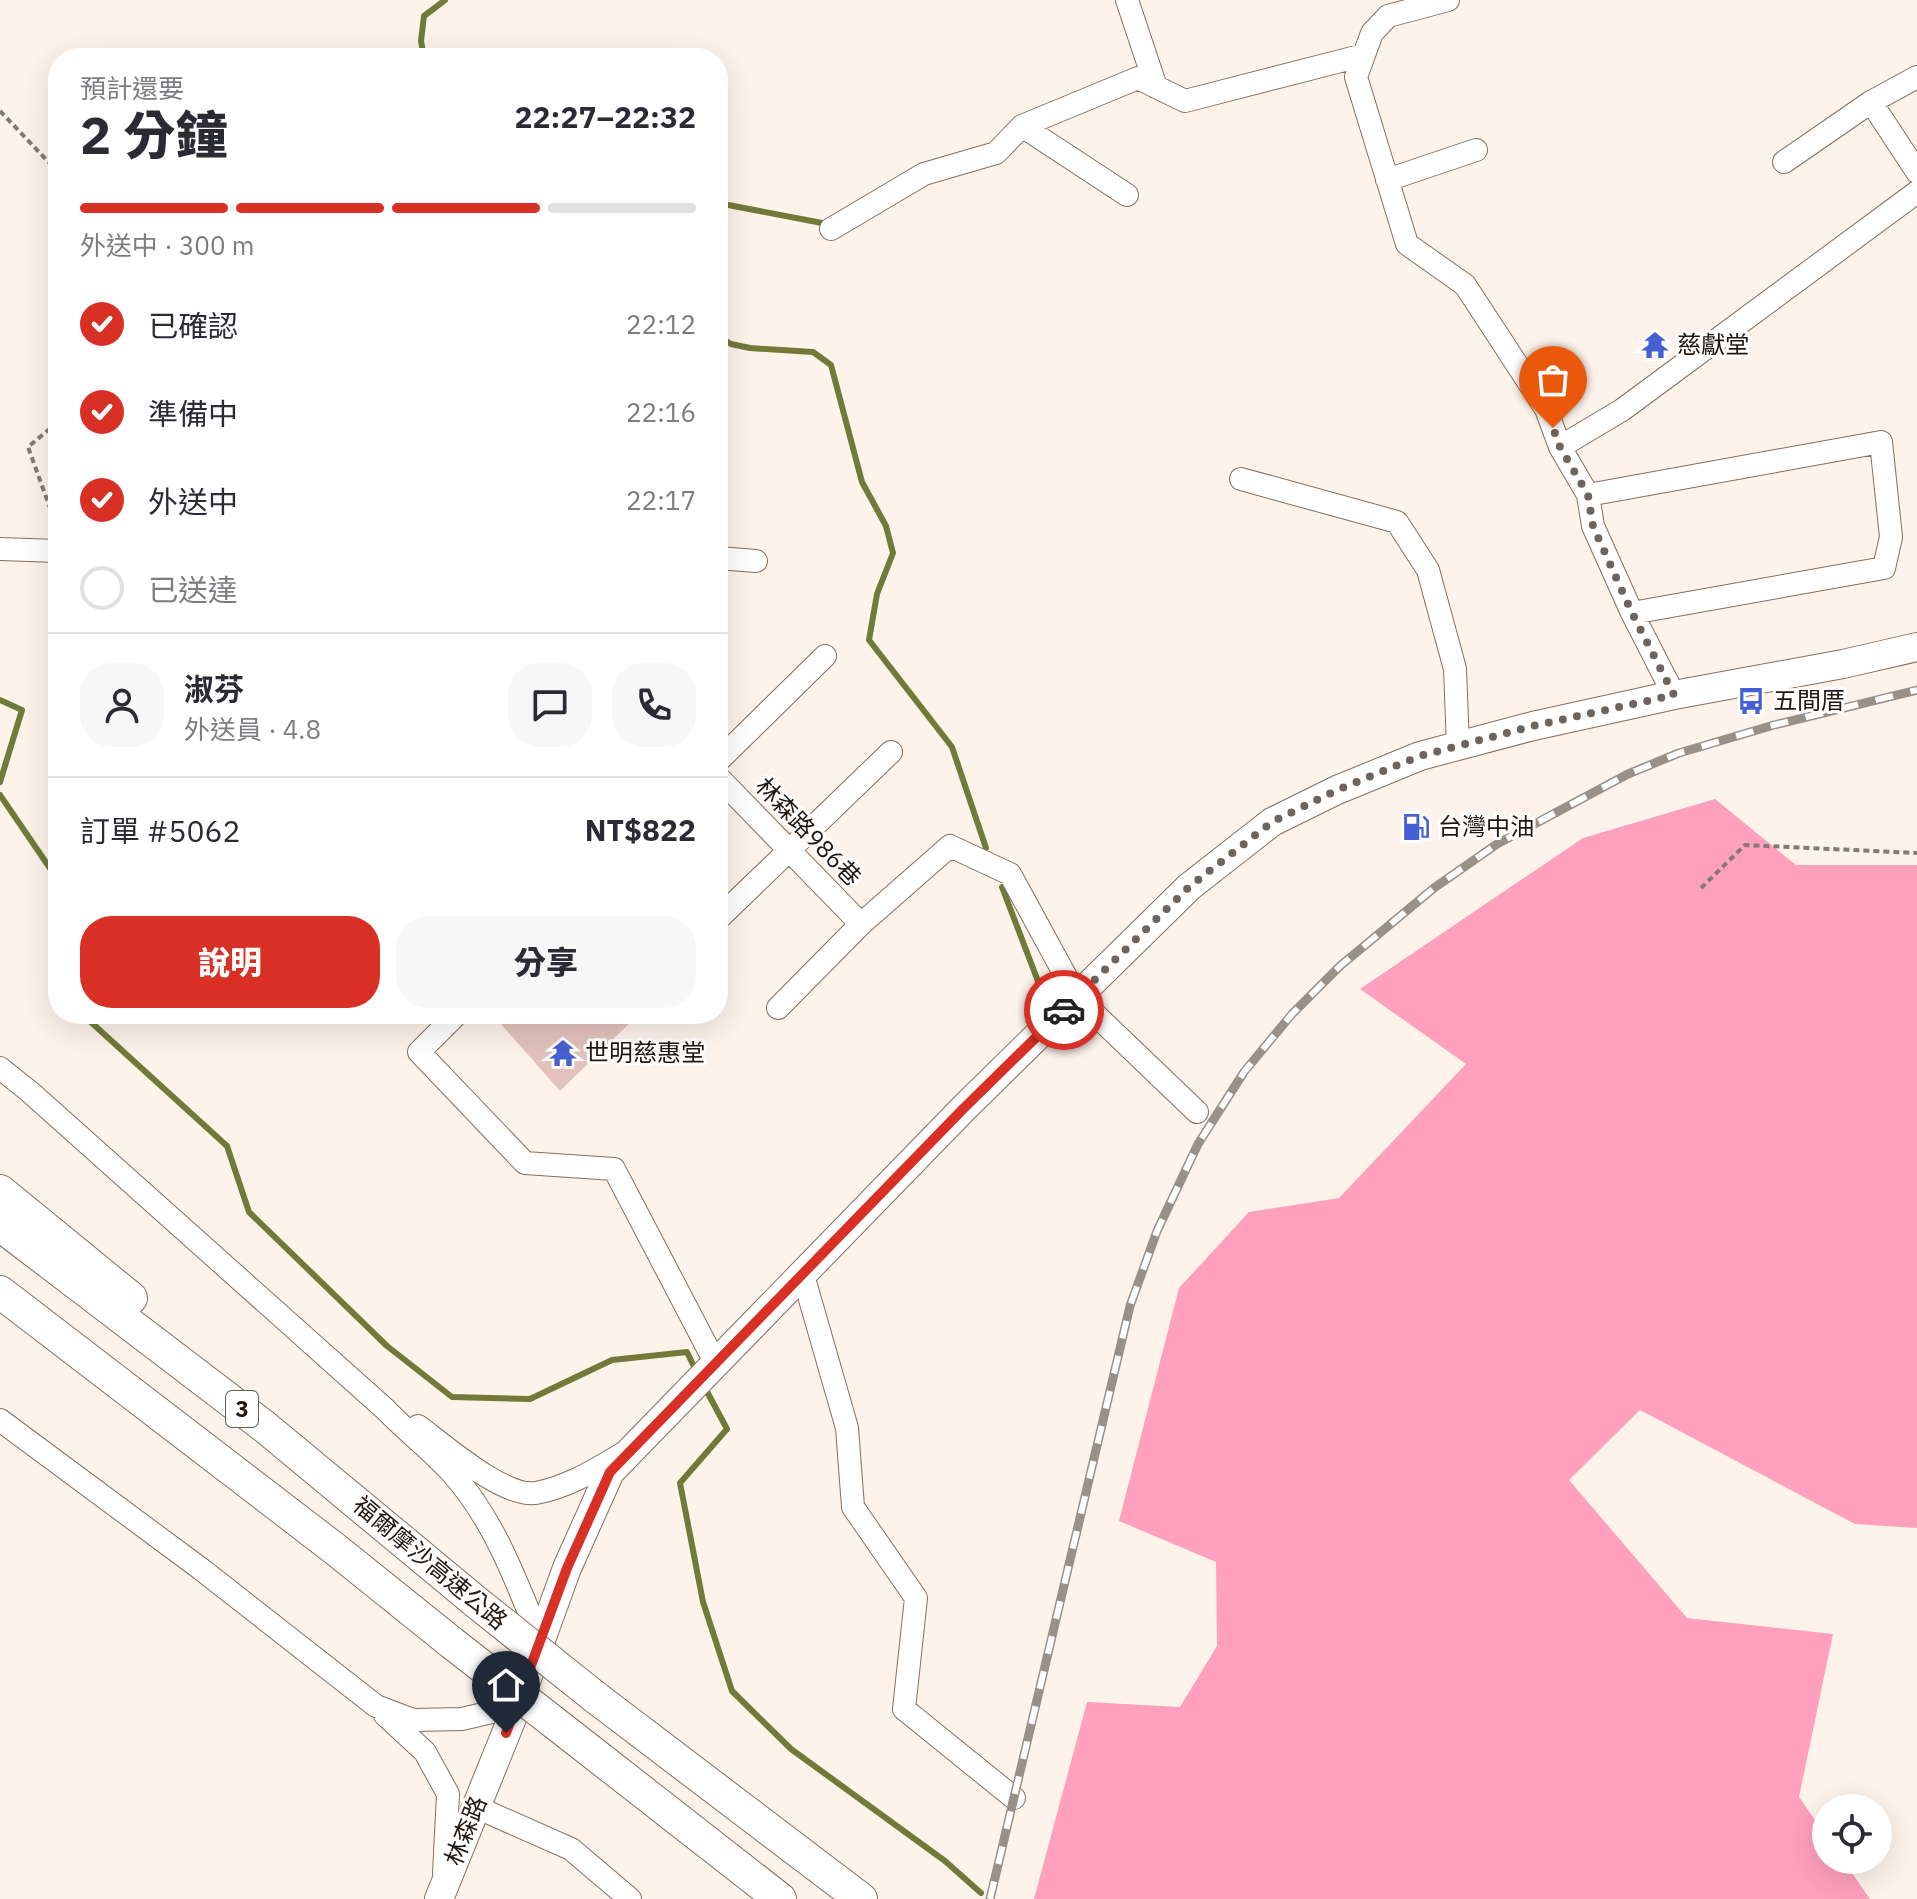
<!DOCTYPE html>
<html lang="zh-TW">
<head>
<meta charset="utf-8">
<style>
  :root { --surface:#fff; --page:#f7f7f7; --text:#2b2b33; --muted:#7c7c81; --line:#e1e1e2; --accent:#d93025 }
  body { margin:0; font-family:"IBM Plex Sans","Noto Sans TC",sans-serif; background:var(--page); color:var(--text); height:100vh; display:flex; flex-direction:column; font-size:30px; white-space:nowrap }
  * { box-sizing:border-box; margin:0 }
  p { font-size:26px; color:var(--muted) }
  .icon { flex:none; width:44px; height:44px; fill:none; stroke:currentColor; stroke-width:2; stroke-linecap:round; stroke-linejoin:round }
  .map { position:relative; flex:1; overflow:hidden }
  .drawer { position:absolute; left:48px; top:48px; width:680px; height:976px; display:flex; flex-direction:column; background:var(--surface); border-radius:32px; box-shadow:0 8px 32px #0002 }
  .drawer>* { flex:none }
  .fabs { position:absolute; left:1812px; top:1794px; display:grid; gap:16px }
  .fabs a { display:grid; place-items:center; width:80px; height:80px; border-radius:50%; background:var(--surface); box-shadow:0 8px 32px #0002; font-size:40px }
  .pin { position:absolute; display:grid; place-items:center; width:68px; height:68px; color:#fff; margin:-82px -34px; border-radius:50% 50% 50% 0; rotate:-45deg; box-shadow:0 0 8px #0007 }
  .pin .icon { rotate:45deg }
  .courier { position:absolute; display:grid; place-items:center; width:80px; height:80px; margin:-40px; border:6px solid #d93025; border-radius:50%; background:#fff; color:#222; box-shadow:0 2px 10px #0007 }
  .headline em { font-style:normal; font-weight:800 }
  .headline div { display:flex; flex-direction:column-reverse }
  .headline { display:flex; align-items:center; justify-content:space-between; height:136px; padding:0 32px }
  h1 { font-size:52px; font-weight:800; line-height:60px }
  .bar { display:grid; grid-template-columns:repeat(4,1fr); gap:12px 8px; align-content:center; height:96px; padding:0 32px }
  .bar i { height:10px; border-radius:6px; background:var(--line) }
  .bar .selected { background:var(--accent) }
  .bar p { grid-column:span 4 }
  .line { display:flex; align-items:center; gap:20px; padding:0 32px; border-top:2px solid var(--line) }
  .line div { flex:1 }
  .round { display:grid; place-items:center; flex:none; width:84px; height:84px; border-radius:32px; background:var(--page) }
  ol { padding:0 32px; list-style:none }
  li { display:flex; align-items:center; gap:24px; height:88px }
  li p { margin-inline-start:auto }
  li .icon { padding:8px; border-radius:50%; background:var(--accent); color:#fff; stroke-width:4 }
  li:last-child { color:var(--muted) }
  li i { width:44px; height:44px; border:4px solid var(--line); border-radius:50% }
  .cta { display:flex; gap:16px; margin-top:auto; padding:16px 32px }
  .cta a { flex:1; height:92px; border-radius:32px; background:var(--accent); color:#fff; font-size:32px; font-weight:800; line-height:92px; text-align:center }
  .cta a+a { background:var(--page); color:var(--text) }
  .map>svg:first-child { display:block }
</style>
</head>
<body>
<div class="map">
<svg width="1917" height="1899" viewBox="0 0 1917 1899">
  <rect width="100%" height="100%" fill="#fdf3eb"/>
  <path fill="#fea0be" d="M1715,799L1796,865H1917V1528L1855,1524L1640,1410L1569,1480L1687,1618L1833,1634L1799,1797L1826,1836V1860H1843L1870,1899H1034L1087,1702L1180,1707L1217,1646L1216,1562L1119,1521L1179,1288L1249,1212L1339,1198L1466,1064L1360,989L1583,838Z"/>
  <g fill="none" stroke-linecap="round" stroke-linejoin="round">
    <path stroke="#717a38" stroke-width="6" d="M424,58L421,41L424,16L445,0
      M718,203L822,223
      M718,336L731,344L750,348L813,352L831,365L862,482L886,526L893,553L877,594L869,640L952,747L986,848
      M0,700L22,710L0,782
      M0,795L58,880
      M1002,887L1044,997
      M82,1014L227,1146L249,1212L387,1346L452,1397L530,1399L612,1360L687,1352L697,1373
      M704,1386L727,1429L680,1483L703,1602L732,1691L791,1749L945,1861L981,1893"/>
  </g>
  <path fill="#e3c2bd" d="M492,1014H639L560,1091Z"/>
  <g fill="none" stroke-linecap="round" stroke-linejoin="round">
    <g stroke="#856e5d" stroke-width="24">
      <path id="minor" d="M1127,0L1156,87
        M1448,0L1388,16L1372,33L1356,77L1407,244L1465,285L1546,409L1560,447L1588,495L1593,526L1632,613L1674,695
        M1917,77L1871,102L1917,172
        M1022,126L1127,195
        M1784,162L1871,102
        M1387,180L1476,150
        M831,229L924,174L996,153L1022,126L1138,78L1185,101L1364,55
        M1560,447L1622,410L1917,192
        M1241,479L1397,522L1428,570L1455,669L1458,746
        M1588,495L1881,442L1891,537L1884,568L1632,613
        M0,549L58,551
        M718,558L756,561
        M718,761L825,656
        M718,777L861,924
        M721,916L891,752
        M778,1008L861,924L950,846L1010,874L1077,997L1197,1112
        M457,1014L419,1052L525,1163L614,1169L716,1364
        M0,1068L30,1092L385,1409C406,1431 431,1450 452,1473C495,1521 517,1583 541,1642
        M803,1275L847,1428L853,1507L916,1598L904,1709L1014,1798
        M0,1420L201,1569L376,1706L413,1720L462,1719L517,1706
        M418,1426C444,1445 504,1498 536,1493C568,1487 595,1470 622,1454
        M385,1715L425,1752L448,1794L444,1873
        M476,1807L571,1849L630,1899"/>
    </g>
    <g stroke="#856e5d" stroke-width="30">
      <path id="major" d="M439,1899L517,1706L567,1568L610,1472L963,1109L1189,887L1272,822L1337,790L1420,756L1533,726L1674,695L1843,664L1917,647"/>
    </g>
    <g stroke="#856e5d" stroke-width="34">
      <path id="highway" d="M0,1191L131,1298
        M0,1225L265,1427L476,1602
        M0,1292L335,1549L452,1643
        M595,1697L861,1899
        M570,1735L780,1899"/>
    </g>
    <path stroke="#847a73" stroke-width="4" stroke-dasharray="6 4" stroke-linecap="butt" d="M0,111L58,172
      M58,422L28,447L58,530
      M1701,888L1745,845L1917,853"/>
    <use href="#minor" stroke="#fff" stroke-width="22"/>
    <use href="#major" stroke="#fff" stroke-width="28"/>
    <use href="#highway" stroke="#fff" stroke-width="32"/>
    <g stroke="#999088" stroke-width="9">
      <path id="rail" d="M990,1899L1130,1306L1157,1231L1198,1144L1244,1072L1292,1014L1340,966L1434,888L1497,844L1628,774L1679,753L1774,725L1917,690"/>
    </g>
    <use href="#rail" stroke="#fff" stroke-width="6" stroke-dasharray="18" stroke-linecap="butt"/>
    <g stroke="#856e5d" stroke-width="34" stroke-linecap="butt">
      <path id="highway-bridge" d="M476,1602L595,1697
        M452,1643L570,1735"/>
    </g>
    <use href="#highway-bridge" stroke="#fff" stroke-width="32"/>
  </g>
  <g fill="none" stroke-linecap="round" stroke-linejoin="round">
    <path stroke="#6d645d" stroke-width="8" stroke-dasharray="0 14.4" d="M1064,1010L1189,887L1272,822L1337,790L1420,756L1533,726L1674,695L1632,613L1593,526L1588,495L1560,447L1553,428"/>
    <path stroke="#d93025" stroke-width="10" d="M506,1733L567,1568L610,1472L963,1109L1064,1010"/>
  </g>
  <defs>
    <g id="temple-bare" transform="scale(2.16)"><path d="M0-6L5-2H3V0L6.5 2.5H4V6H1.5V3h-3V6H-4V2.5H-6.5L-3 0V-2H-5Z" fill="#465fd2" stroke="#fff" stroke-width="2.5" paint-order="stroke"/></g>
    <g id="bus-bare" transform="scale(2.16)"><path d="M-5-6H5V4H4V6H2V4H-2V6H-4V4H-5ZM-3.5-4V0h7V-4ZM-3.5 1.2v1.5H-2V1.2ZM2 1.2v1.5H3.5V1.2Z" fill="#465fd2" stroke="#fff" stroke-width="2.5" paint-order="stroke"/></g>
    <g id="fuel-bare" transform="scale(2.16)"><path d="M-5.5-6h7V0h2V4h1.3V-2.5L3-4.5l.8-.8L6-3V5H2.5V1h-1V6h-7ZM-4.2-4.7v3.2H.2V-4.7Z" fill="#465fd2" stroke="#fff" stroke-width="2.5" paint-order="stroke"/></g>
  </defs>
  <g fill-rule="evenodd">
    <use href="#temple-bare" x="1655" y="345"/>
    <use href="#bus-bare" x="1751" y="701"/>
    <use href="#fuel-bare" x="1416" y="827"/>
    <use href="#temple-bare" x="563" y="1053"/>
  </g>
  <g text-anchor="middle" stroke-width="6" stroke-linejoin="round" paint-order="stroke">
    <rect fill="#fff" stroke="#635d58" stroke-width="2" x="226" y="1391" width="32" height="36" rx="6"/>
    <g font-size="22" font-weight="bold" fill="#201710">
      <text x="242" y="1417">3</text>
    </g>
    <g font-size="24" fill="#201710" stroke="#fff" text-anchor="start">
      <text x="1677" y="353">慈獻堂</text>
      <text x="1773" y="709">五間厝</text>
      <text x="1438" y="835">台灣中油</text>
      <text x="585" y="1061">世明慈惠堂</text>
    </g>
    <g font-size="24" fill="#201710" stroke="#fff">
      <text transform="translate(808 832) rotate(46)" y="8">林森路986巷</text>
      <text transform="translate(430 1563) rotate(40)" y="8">福爾摩沙高速公路</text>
      <text transform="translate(466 1831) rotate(-68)" y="8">林森路</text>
    </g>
  </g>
</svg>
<div class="fabs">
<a><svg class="icon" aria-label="locate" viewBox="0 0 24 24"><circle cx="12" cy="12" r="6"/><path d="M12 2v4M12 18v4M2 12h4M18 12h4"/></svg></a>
</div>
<div class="pin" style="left:1553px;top:428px;background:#ea580c"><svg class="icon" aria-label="bag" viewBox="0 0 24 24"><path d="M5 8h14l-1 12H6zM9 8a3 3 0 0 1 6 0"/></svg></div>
<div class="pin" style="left:506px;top:1733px;background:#1f2937"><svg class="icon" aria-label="home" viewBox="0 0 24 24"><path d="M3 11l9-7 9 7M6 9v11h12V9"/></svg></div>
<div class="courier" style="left:1064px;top:1010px"><svg class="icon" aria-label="car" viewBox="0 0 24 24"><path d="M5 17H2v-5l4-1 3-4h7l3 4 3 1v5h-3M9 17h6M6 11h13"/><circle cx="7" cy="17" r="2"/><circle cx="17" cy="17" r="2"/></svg></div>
<section class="drawer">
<div class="headline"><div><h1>2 分鐘</h1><p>預計還要</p></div><em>22:27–22:32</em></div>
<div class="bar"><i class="selected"></i><i class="selected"></i><i class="selected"></i><i></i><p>外送中 · 300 m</p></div>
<ol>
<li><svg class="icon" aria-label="check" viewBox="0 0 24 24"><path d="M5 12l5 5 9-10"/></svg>已確認<p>22:12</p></li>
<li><svg class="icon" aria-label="check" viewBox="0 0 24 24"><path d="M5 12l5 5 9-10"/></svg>準備中<p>22:16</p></li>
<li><svg class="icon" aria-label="check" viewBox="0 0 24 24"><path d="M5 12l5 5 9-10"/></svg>外送中<p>22:17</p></li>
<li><i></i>已送達</li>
</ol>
<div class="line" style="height:144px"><a class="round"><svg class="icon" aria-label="person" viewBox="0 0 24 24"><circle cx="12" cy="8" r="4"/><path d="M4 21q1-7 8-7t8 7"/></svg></a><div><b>淑芬</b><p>外送員 · 4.8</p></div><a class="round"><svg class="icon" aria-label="chat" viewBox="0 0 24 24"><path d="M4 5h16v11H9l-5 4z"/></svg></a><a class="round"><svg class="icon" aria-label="phone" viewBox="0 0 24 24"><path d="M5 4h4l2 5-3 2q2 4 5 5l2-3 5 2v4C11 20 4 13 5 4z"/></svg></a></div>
<div class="line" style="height:104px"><div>訂單 #5062</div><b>NT$822</b></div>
<div class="cta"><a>說明</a><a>分享</a></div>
</section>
</div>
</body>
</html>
